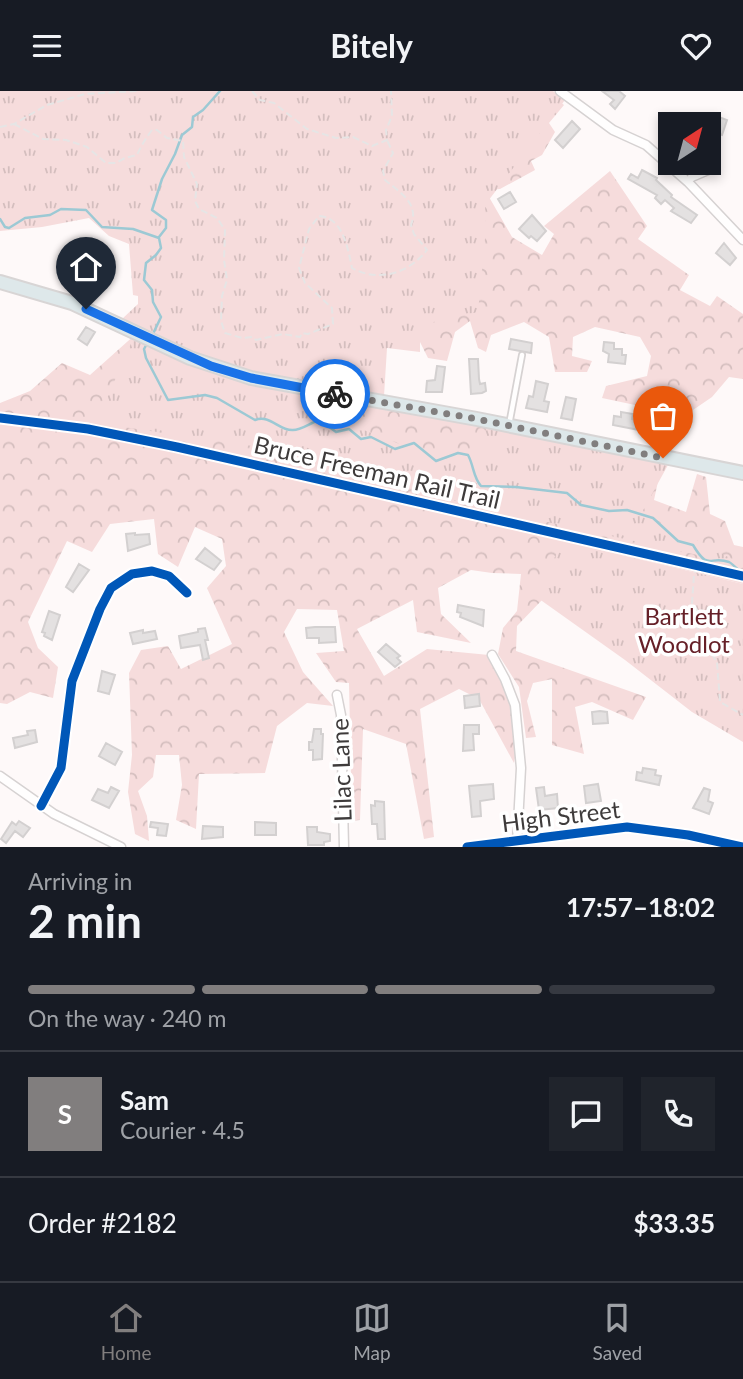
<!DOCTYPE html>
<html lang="en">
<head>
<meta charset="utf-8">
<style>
  :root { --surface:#171b24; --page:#20242c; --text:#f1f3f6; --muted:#9ea1a6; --line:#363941; --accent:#817e7e }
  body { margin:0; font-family:Lato,sans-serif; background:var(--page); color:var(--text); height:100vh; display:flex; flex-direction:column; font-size:26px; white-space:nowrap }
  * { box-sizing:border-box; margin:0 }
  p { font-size:23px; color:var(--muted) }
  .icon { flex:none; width:38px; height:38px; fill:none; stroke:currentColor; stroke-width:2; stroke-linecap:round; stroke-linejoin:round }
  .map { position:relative; height:756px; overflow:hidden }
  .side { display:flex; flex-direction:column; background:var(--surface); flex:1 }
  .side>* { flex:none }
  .needle { width:46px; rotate:36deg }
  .fabs { position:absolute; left:658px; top:21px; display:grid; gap:14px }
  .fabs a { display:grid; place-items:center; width:63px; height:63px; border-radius:0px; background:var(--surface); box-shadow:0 4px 10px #0003; font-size:35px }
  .pin { position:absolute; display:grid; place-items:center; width:60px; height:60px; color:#fff; margin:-72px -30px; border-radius:50% 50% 50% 0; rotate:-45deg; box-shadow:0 0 7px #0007 }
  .pin .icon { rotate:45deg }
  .courier { position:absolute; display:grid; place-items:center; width:70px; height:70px; margin:-35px; border:5px solid #1a73e8; border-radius:50%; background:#fff; color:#222; box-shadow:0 2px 9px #0007 }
  .headline em { font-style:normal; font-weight:700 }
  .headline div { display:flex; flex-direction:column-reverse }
  .headline { display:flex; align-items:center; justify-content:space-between; height:119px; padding:0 28px }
  h1 { font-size:46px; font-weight:700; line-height:52px }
  .bar { display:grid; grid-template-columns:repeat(4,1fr); gap:10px 7px; align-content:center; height:84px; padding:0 28px }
  .bar i { height:9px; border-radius:5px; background:var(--line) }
  .bar .selected { background:var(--accent) }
  .bar p { grid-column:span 4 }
  .line { display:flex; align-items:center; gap:18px; padding:0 28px; border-top:2px solid var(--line) }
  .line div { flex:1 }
  .round { display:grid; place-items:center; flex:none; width:74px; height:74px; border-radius:0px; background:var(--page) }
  header { display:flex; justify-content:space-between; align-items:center; height:91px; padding:0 28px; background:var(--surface); font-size:32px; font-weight:700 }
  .tabs { display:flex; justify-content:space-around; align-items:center; height:98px; border-top:2px solid var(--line); background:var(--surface); font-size:19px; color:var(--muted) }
  .tabs a { display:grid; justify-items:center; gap:4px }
  .tabs .selected { color:var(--accent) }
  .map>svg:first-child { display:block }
</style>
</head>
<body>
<header><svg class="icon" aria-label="menu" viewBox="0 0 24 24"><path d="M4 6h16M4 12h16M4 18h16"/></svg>Bitely<svg class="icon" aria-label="heart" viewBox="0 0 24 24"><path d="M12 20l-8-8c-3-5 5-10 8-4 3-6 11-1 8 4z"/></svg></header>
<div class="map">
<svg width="743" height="756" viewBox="0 0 743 756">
  <defs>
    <pattern id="forest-crowns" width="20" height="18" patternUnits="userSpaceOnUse" patternTransform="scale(1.75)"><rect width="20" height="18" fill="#f6dcdc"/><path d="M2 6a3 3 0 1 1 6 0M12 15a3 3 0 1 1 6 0" fill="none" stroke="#d4bebe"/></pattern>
    <pattern id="park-tufts" width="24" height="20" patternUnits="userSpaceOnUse" patternTransform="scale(1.75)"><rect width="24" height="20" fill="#f6dcdc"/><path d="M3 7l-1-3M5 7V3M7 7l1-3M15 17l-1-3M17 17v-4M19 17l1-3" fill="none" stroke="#d4bebe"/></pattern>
  </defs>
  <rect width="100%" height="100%" fill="#fef9f9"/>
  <path fill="url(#forest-crowns)" d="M517,0H548L564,14L549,32L555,41L542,64L531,70L535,79L500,98L485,99L512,146L542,164L554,143L544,135L610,80L647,135L638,148L689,184L680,199L710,215L717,205L743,223V288L729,286L712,306L693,319L662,311L654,318L602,307L606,295L647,285L651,265L640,246L595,236L573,246L572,265L592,270L587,281H555L549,246L524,231L491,244L486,261L478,257L470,230L455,241L447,270L428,267L419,249L401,243L485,99Z
    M137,242L211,275L663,367L654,409L686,421L697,383L706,386L710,423L725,430L734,454L743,456V493L592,457L517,535L516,560L646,606L633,629L592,611L575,616L584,663L552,654V588L533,592L527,610L536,646L526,647L519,596L498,563L503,537L517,520L521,483L492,482L471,479L438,497L441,523L471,552L417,541L413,509L357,538L384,585L427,558L489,564L515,614L518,650L514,672L479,608L459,598L420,618L434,746L424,748L406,653L363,638L360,729L352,730L349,592L336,591L316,562L344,560L337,519L297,518L284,541L303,581L333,615L307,612L277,635L265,682L199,683L196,738L176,729L182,694L179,664H156L153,686L138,700L147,725L149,750L135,743L128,701L132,664L129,582L141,559L168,555L181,578L232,553L207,497L226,475L222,448L195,436L178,476L158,463L154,428L110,433L92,461L67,450L28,531L38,557L58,576L53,607L30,601L7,613L0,612V312L30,300L62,272L90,284Z"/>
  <path fill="url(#park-tufts)" d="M0,0H553L565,9L485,114L486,137L478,221L420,234V261L387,257L384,305L254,281L195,262L122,228L138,213V205L133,204L129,153L109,145L89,127L42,136L0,140Z
    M133,248L217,286L254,296L322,308V325L337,333L356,336L397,352L429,367L442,368L465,364L473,374L486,338L668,374L641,423L679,440L743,474L462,412L353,377L280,359L96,332Z
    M563,450L743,493V651L692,621L625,569L535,505Z"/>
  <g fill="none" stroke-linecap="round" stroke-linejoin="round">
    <path stroke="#9cc9d4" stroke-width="2.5" d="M0,128L5,136L9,137L25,127L50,124L61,118L86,119L102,136L133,138L159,147L161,157L156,164L146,172L144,189L152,199L153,211L161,226L152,245
      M159,146L166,137V129L152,119L162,88L175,63L182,44L192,36L193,26L203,19L220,0
      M148,251L144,258L146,267L168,309L205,304L217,307L255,329C270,323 279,340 293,339C302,339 311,331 320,329L336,341L349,338L361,348L371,346L395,358L414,352L436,370L458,362L468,364C474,375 473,386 481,395L516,396L567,402L581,414L609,420L627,419L653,427L678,450L693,454C709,481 709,464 729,471C733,473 739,480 743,483"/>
  </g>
  <path fill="#e4e1e1" stroke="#d3d0d0" stroke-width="2" d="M602,0H619L625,5L615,18L610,13L614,9Z
    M716,25L727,29L722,44L711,40Z
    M572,30L580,38L563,57L555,49Z
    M642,79L657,87L656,89L672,104L671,106L697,124L691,132L671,120L674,117L665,109L661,113L655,107L657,104L628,88L631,83L638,87Z
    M510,101L516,111L504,118L498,108Z
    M532,124L546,140L537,150L531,145L529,147L519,138Z
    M724,152L736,167L730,174L716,162Z
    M102,181L107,183L101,197L89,191L93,182L99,185Z
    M86,236L95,241L87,254L78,248Z
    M511,248L532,252L531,262L509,258Z
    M604,251L614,252V258H622V264H626L625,273L608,271L609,263L603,260Z
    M469,268H478L479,288L480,293L485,292L486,300L482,302L471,303Z
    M437,275L445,276L442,301H426L427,290L435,289Z
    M536,290L548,293L544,310L549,311L547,321L526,317L529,305L533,306Z
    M566,306L576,308L572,329L561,327Z
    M621,321L633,323L632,328L641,330L639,339L613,334L614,325L621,326Z
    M664,331L673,332L672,337L675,338L673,349L661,347Z
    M135,442V444L149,443L150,453L128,460L126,443Z
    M205,457L221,470L214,479L196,468Z
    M79,473L89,479L73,501L66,496Z
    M458,514L484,519L483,535L460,526L461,522L457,521Z
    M49,520L60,524L52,549L44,545L45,542L42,541Z
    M315,536H335L336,551L319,552V547H307L306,537Z
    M205,537L208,549H205L209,567L203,569L200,554L181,557L179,545L198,541V538Z
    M143,539V542L155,540L157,548L133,553L130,542Z
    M386,553L400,565L397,567L401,571L395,576L378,561Z
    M102,580L115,584L109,603L98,600Z
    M479,603L480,615L465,617L464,605Z
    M600,620L607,621L608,632L593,633L592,621Z
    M464,634H479V643H473L474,659L463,660Z
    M314,638H321V643H323L322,668L313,669V659H309V651H312Z
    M35,639L37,651L15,657L13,647L28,644L27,640Z
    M106,652L122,661L115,674L99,665Z
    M643,677L656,679L655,684L661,685L659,694L636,689L637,681L642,682Z
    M493,693L494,708L480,710L481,725L472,726L469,695Z
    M598,693L601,710L586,712L584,695Z
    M111,696L119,700L109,717L92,709L98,698L108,702Z
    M544,696L545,705L557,703L558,717L539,719L536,697Z
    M704,697L710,699L708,710L713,712L709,723L693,717Z
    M375,710L384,711L385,748H378L377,733H372L371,714L375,715Z
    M19,730L30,737L23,746L15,740L6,752L1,748L12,731L16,734Z
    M151,731L168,733L166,745L157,744L158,737L150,736Z
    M255,731L276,732V744H255Z
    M203,735L223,736V746L202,748Z
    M307,736H317V741L330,743V750L324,751V754H308Z"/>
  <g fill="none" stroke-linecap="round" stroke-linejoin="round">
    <g stroke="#d6d2d2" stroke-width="8">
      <path id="service" d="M509,334L522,264"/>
    </g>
    <g stroke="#d6d2d2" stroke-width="11">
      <path id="minor" d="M560,0L613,39L646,54L688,91L743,149
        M694,85L715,76V68L709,64
        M692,86L698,72
        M492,564L505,588L515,614L521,677L517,751
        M337,604L341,624L344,756
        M0,685L54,723L121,756
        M41,715L61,677L72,590L100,518L111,497L132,483L152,480L169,485L187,502
        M467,756L627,736L688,744L742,756"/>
    </g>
    <g stroke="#d8d5d5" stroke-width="16">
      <path id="primary" d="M0,191L72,212L190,267L251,287L477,328L743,382"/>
    </g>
    <path stroke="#e6e5e5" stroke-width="2" stroke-dasharray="7 3.5" stroke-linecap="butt" d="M252,0L260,9L274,12L307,38L336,47L353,46L372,55L387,49L386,39L392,25L391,0
      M14,33L43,48L66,49L87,56L106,72H116L125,67L137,64C141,55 146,47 152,39H157L167,47L183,50L184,66L197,93L195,110L199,118L217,127L225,139L224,169L227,189L222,205L221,230L225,242L242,247L252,246L256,249L283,243L300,246L302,242L308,243L333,233L332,217L305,192L299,177L309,138L319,125C343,126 348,158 352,177C379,192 409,182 427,159L414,143L411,134C420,112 398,100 385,89L383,80L393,62L387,49
      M0,36L14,33L47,14L85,3L138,0
      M697,475L694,483L692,512L703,527L697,536L700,542L695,549L696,554L713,565L717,571L720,611L743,624"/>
    <use href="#service" stroke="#fffefe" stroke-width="4.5"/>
    <use href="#minor" stroke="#fffefe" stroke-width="8"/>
    <use href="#primary" stroke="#dee8ea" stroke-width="12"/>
    <g stroke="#fff" stroke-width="13">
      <path id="cycleway" d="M0,327L88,338L177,356L743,485
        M41,715L61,677L72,590L100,518L111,497L132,483L152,480L169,485L187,502
        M467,756L627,736L688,744L742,756"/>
    </g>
    <use href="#cycleway" stroke="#0057b8" stroke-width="9"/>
  </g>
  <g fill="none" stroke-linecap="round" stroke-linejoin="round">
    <path stroke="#817e7e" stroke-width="7" stroke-dasharray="0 12.6" d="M335,303L477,328L663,367"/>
    <path stroke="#1a73e8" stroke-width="9" d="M86,218L211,275L251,287L335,303"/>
  </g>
  <g text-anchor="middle" stroke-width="7" stroke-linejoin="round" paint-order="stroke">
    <g font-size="24" fill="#3e3b3b" stroke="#fff">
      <text transform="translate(377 382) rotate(13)" y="8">Bruce Freeman Rail Trail</text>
      <text transform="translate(342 679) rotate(-92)" y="8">Lilac Lane</text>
      <text transform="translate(561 726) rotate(-7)" y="8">High Street</text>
    </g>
    <g font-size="24" fill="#662028" stroke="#fff">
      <text x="684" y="534">Bartlett<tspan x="684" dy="28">Woodlot</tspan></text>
    </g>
  </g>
</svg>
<div class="fabs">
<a><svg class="needle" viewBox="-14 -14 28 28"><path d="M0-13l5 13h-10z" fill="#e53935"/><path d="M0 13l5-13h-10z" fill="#9ea1a6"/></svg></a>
</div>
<div class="pin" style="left:663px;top:367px;background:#ea580c"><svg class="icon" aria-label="bag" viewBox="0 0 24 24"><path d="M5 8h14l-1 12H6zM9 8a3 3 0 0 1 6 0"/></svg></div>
<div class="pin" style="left:86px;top:218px;background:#1f2937"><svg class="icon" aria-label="home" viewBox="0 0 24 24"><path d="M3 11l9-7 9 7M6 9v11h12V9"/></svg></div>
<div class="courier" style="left:335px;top:303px"><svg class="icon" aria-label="bike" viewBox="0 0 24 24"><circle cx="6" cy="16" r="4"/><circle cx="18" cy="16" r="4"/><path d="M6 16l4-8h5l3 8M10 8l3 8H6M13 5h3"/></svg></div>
</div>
<section class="side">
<div class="headline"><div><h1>2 min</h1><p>Arriving in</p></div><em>17:57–18:02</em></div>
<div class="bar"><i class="selected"></i><i class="selected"></i><i class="selected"></i><i></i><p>On the way · 240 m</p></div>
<div class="line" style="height:126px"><b class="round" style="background:var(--accent);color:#fff">S</b><div><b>Sam</b><p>Courier · 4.5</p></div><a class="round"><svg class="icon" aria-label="chat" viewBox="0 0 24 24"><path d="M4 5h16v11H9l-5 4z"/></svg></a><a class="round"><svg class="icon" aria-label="phone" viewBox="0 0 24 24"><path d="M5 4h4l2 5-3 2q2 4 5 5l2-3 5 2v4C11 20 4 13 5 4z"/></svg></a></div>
<div class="line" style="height:91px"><div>Order #2182</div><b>$33.35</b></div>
</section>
<nav class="tabs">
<a class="selected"><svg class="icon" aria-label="home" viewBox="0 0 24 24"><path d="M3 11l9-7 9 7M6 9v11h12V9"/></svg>Home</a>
<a><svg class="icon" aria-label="map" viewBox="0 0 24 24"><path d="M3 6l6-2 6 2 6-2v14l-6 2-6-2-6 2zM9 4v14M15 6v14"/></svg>Map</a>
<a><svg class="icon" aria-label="saved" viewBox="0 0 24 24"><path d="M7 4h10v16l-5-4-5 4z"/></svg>Saved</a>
</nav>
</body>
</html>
